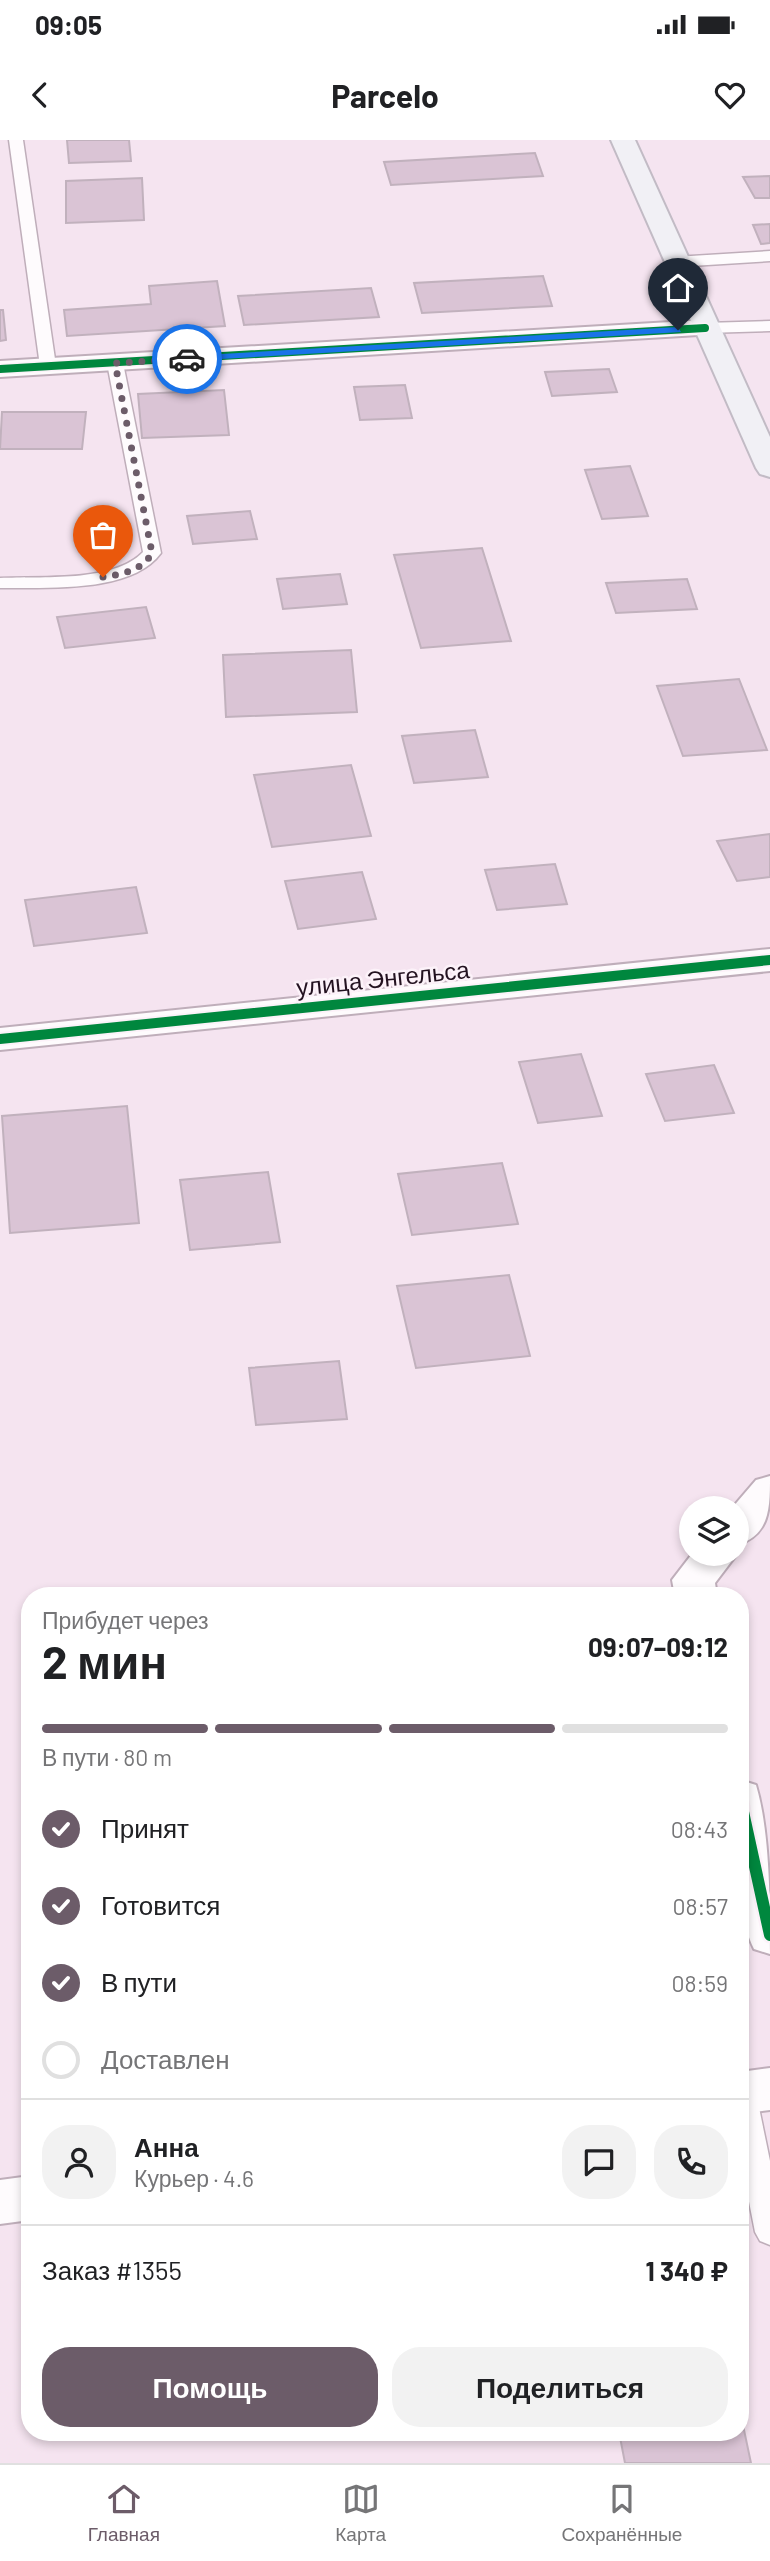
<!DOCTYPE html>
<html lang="ru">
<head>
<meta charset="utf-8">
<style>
  :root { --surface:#fff; --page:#f2f2f2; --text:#202124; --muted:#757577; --line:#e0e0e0; --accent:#6c5c69 }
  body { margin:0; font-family:Barlow,sans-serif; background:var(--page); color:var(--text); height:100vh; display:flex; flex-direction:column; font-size:26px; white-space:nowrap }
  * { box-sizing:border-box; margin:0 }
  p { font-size:23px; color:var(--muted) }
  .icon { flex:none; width:38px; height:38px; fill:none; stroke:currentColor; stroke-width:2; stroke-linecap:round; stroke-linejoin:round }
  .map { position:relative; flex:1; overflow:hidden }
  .panel { position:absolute; left:21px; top:1447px; width:728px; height:854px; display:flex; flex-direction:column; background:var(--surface); border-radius:28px; box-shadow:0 4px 10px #0003 }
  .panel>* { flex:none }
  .tools { position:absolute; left:679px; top:1356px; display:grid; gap:14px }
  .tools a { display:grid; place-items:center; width:70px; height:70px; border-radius:50%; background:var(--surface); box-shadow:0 4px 10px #0003; font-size:35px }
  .pin { position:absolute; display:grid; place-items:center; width:60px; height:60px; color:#fff; margin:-72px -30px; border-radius:50% 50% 50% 0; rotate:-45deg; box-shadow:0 0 7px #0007 }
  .pin .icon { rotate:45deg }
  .courier { position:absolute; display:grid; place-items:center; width:70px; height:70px; margin:-35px; border:5px solid #1a73e8; border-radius:50%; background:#fff; color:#222; box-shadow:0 2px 9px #0007 }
  .headline em { font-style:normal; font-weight:700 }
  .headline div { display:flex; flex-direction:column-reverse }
  .headline { display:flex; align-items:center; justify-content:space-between; height:119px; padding:0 21px }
  h1 { font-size:46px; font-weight:700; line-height:52px }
  .bar { display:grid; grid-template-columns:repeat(4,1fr); gap:10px 7px; align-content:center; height:84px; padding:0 21px }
  .bar i { height:9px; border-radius:5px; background:var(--line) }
  .bar .on { background:var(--accent) }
  .bar p { grid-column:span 4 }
  .line { display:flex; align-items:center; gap:18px; padding:0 21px; border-top:2px solid var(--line) }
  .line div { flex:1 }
  .round { display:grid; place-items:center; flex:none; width:74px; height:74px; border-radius:28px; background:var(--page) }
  ol { padding:0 21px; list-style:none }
  li { display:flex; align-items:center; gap:21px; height:77px }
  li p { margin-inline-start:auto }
  li .icon { padding:7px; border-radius:50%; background:var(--accent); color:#fff; stroke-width:4 }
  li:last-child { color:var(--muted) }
  li i { width:38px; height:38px; border:4px solid var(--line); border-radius:50% }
  .action { display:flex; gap:14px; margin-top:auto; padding:14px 21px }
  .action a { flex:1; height:80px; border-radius:28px; background:var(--accent); color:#fff; font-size:28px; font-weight:700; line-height:80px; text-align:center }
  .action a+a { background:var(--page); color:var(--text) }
  .status { display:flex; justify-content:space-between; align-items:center; height:49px; padding:0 35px; background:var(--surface); direction:ltr }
  .status svg { height:19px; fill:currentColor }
  header { display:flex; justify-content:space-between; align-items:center; height:91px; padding:0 21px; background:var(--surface); font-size:32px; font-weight:700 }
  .tabs { display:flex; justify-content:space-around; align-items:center; height:98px; border-top:2px solid var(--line); background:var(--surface); font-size:19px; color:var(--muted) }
  .tabs a { display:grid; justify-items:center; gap:4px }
  .tabs .on { color:var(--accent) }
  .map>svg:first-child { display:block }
</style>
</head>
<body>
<div class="status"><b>09:05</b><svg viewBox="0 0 49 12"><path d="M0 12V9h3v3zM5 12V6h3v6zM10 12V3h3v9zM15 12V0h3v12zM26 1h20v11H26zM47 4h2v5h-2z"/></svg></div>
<header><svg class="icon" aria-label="back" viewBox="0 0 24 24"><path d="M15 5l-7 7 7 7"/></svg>Parcelo<svg class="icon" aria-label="heart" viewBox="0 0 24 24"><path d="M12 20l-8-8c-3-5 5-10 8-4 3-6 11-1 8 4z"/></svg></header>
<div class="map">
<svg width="770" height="2323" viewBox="0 0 770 2323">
  <rect width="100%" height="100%" fill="#f5e4f0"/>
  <path fill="#dac4d5" stroke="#c1b1bd" stroke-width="2" d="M67,0H129L131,21L69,23Z
    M535,13L543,36L391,45L384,22Z
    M770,36V58H755L743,37Z
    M142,38L144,80L66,83V41Z
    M770,84V103L761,104L753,85Z
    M543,136L552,166L422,173L414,143Z
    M217,141L225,186L67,196L64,170L151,164L149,146Z
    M371,148L379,177L244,185L238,156Z
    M0,170H3L6,200L0,201Z
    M609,229L617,252L552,256L545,232Z
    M405,245L412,278L360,280L354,247Z
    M224,250L229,295L142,298L138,254Z
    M2,272H86L82,309H0Z
    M630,326L648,376L602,379L585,330Z
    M250,371L257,399L193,404L187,376Z
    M482,408L511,501L421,508L394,415Z
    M340,434L347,464L283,469L277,439Z
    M687,439L697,469L616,473L606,443Z
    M146,467L155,498L65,508L57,477Z
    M351,510L357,572L226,577L223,515Z
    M739,539L767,610L683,616L657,546Z
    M475,590L488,637L414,643L402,596Z
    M351,625L371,696L272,707L254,635Z
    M770,694V737L737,741L717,701Z
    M555,724L567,764L497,770L485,730Z
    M362,732L376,779L298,789L285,741Z
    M136,747L147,793L34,806L25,760Z
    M581,914L602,976L538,983L519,922Z
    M714,925L734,973L665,981L646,934Z
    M127,966L139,1083L10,1093L2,976Z
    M502,1023L518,1084L412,1095L398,1034Z
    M268,1032L280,1102L190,1110L180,1040Z
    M509,1135L530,1216L416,1228L397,1146Z
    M339,1221L347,1279L256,1285L249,1228Z
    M740,2271L751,2323H625L619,2292H740Z"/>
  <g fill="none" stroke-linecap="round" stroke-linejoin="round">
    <g stroke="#bfaeba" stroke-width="3">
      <path id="lane" d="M9,0H23L56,226L48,231L40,226Z
        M770,111V121L675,127L667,122L675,117Z
        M770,181V191L705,193L697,188L705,183Z
        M115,218L123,223L161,413C131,454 46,447 0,448V438C41,436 113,443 143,412L107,223Z
        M740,1941L752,1944L756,1953L770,2021V2105L760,2101L755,2092L740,2016Z"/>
    </g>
    <g stroke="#bfaeba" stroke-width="4">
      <path id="street" d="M705,180L715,182L718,188L715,194L0,237V221Z
        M770,809V831L0,910V888Z
        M770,1336C770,1368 770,1395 737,1405V1368H732L756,1340Z
        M692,1414H737L715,1443L717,1456H675L672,1440Z
        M740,1640L756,1645C770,1692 770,1762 770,1814L754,1809C731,1762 740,1692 740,1640Z
        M770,1928V1970L740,1974V1932Z
        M30,2036V2080L0,2084V2040Z"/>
    </g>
    <g stroke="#c2bbc5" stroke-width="4">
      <path id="highway" d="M611,0H635L770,297V337L760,334L756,328Z"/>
    </g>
    <use href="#lane" fill="#fefbfd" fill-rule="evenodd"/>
    <use href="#street" fill="#fefbfd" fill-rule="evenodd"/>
    <use href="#highway" fill="#f1f0f5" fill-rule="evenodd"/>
    <g stroke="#fcf2f9" stroke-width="11">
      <path id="cycleway-far2" d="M0,229L705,188"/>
    </g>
    <g stroke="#fcf2f9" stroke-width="14">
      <path id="cycleway-far1" d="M0,899L770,820"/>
    </g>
    <g stroke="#fcf2f9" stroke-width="17">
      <path id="cycleway" d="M740,1658L770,1795"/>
    </g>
    <use href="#cycleway-far2" stroke="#00873e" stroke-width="8"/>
    <use href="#cycleway-far1" stroke="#00873e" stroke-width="10"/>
    <use href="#cycleway" stroke="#00873e" stroke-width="12"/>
  </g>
  <path fill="#1a73e8" d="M678,187L681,192L187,221L183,219L187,216Z"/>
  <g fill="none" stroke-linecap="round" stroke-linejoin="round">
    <path stroke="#6c5c69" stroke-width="7" stroke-dasharray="0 12.6" d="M103,437C121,435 143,430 152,413L115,223L187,219"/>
  </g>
  <g text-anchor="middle" stroke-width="5" stroke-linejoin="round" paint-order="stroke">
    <g font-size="24" fill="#231220" stroke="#fcf2f9">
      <text transform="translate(383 839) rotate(-6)" y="8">улица Энгельса</text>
    </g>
  </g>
</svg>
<div class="tools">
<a><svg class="icon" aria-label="layers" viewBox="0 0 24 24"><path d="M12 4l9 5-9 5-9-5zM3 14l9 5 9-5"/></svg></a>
</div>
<div class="pin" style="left:103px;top:437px;background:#ea580c"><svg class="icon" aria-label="bag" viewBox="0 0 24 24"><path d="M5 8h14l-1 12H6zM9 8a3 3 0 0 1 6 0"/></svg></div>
<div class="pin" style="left:678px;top:190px;background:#1f2937"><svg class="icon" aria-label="home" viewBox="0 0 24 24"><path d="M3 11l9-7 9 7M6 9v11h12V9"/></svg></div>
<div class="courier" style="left:187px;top:219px"><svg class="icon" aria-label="car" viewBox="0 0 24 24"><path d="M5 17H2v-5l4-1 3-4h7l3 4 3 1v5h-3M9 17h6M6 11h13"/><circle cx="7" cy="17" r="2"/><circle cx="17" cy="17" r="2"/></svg></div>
<section class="panel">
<div class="headline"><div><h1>2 мин</h1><p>Прибудет через</p></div><em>09:07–09:12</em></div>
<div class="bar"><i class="on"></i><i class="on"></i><i class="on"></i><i></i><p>В пути · 80 m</p></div>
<ol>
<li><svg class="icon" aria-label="check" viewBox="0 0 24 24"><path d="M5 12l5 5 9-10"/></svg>Принят<p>08:43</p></li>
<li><svg class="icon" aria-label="check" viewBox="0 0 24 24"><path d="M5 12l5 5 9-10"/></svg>Готовится<p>08:57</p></li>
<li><svg class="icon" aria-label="check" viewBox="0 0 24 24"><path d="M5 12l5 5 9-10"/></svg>В пути<p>08:59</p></li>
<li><i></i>Доставлен</li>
</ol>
<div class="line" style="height:126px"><a class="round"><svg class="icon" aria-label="person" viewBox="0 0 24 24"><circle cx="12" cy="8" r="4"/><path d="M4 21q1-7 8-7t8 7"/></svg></a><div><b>Анна</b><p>Курьер · 4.6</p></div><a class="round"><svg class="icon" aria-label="chat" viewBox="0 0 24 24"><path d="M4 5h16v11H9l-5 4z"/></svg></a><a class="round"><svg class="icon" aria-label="phone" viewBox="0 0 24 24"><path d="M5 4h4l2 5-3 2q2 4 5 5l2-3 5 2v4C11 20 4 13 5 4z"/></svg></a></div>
<div class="line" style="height:91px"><div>Заказ #1355</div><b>1 340 ₽</b></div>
<div class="action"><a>Помощь</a><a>Поделиться</a></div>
</section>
</div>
<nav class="tabs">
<a class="on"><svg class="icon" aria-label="home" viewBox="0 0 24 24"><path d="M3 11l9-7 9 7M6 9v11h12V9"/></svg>Главная</a>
<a><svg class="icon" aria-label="map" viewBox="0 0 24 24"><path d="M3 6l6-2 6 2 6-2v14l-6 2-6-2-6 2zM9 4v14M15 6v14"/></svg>Карта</a>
<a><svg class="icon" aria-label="saved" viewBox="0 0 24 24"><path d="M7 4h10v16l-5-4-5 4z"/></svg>Сохранённые</a>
</nav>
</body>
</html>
